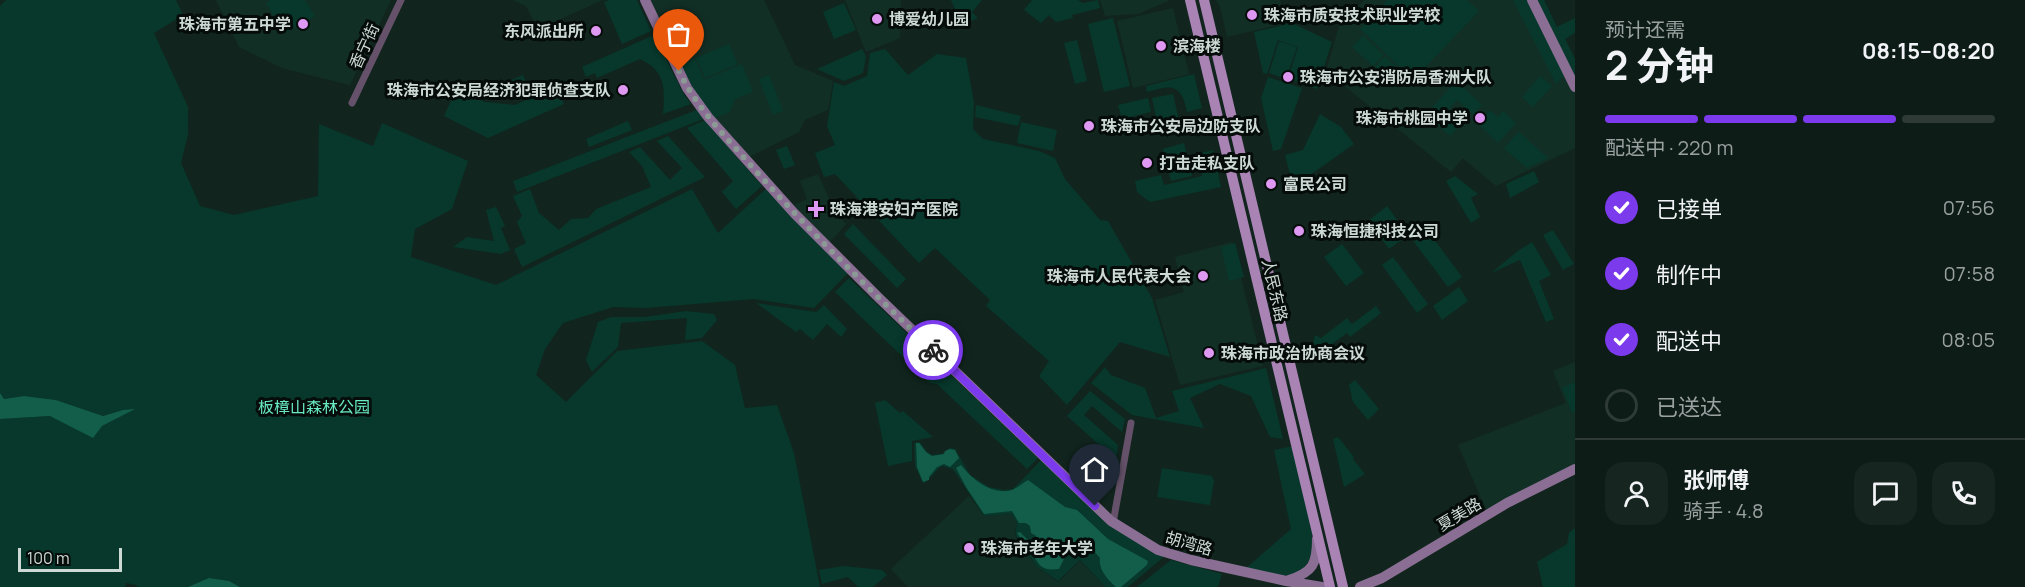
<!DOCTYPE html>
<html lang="zh">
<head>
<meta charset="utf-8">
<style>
  :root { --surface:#0d1c16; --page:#16251f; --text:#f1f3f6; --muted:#9aa1a1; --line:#2d3a35; --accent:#7c3aed }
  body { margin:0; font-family:Manrope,"Noto Sans SC",sans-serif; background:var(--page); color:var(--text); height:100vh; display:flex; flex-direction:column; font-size:22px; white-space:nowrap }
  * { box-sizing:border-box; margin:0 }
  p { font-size:20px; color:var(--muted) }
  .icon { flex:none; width:33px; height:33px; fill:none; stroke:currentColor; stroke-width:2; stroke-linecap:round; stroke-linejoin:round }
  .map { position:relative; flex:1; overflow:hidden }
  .side { display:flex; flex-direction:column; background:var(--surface); width:450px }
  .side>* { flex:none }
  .scale { position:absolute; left:18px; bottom:15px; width:104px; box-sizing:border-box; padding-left:6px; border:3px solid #cdd9d5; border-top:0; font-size:16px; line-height:21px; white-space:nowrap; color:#cdd9d5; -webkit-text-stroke:4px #050c09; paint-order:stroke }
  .pin { position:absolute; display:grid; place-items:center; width:51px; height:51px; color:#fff; margin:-62px -26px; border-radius:50% 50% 50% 0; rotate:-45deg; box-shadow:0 0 6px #0007 }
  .pin .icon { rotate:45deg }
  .courier { position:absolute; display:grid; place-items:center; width:60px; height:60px; margin:-30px; border:4px solid #7c3aed; border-radius:50%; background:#fff; color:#222; box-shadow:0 2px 8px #0007 }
  .headline em { font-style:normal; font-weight:700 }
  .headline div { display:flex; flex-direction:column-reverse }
  .headline { display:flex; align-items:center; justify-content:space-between; height:102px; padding:0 30px }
  h1 { font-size:39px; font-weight:700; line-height:45px }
  .bar { display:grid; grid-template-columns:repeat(4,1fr); gap:9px 6px; align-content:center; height:72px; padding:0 30px }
  .bar i { height:8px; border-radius:4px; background:var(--line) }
  .bar .on { background:var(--accent) }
  .bar p { grid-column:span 4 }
  .line { display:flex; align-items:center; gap:15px; padding:0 30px; border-top:2px solid var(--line) }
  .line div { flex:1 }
  .round { display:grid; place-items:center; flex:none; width:63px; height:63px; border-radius:18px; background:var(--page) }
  ol { padding:0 30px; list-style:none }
  li { display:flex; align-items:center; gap:18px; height:66px }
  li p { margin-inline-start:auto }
  li .icon { padding:6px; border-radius:50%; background:var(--accent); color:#fff; stroke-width:4 }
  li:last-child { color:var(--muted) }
  li i { width:33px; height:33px; border:3px solid var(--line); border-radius:50% }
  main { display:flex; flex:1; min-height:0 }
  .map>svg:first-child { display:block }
</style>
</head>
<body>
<main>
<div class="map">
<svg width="1575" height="587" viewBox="0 0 1575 587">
  <rect width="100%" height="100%" fill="#11251e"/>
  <path fill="#122f26" d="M216,0H391L350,85L282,68L239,47Z
    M512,0H603L538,29L526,6Z
    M649,0H764L795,65L833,81L828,110L805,120L799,132L747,158L690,86Z
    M845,0H901L900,38L866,52Z
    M1100,0H1170L1138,14L1105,16Z
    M1216,0H1280L1285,23L1227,37L1220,7Z
    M1364,0H1531L1575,88V148L1496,186L1463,158L1451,172L1326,71L1339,26Z
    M1173,8L1189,74L1133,88L1117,21Z
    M818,174L836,214L846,224L829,243L794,205L807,199L800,181Z
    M1232,242L1263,366L1180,385L1155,300L1184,292L1175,257Z
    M1575,362V468L1488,514L1458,445L1566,403L1553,371Z
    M969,496L984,516L1011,514L1017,523L1014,534L1037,567L1058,582L1080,561L1106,587H908L891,569Z"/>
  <path fill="#07382b" d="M6,0H176L183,15L154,33L188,107V134L181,163L200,206L234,215L318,196L319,124L373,146L382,123L468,161L452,209L415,229L411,257L496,285L692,189L718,233L766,189L848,273L814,308L754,299L646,308L613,307L563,323L545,349L536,375L566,402L617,351L702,341L735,365L745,408L777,405L794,453L820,587H240L229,581L209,579L188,587H138L136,585L126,583L125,587H0V419L50,416L65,422L102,426L123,410L103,416L56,400L24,396L4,399L0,393V6Z
    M271,0H305L315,16L284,34L266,3Z
    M609,0H637L651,31L622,44L604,2Z
    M951,0H982L972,12L978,18L962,25Z
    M1032,0H1078L1083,3L1098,0L1100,8L1072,15L1073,18L1056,22L1049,15L1041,23L1024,10Z
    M1387,0H1467L1479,11L1413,80L1360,29Z
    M1513,0H1529L1566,74L1556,84Z
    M1535,0H1544L1557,27L1575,18V33L1565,39L1575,59V75L1572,76Z
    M844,3L856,30L834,39L823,12Z
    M1113,18L1130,86L1104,92L1088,24Z
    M1292,23L1332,42L1317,89L1288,79L1298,47L1278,40L1267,74L1263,73L1254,32Z
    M654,35L683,93L691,104L663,114C665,89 666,71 640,59L597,78L595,73L586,77L582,67Z
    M1363,35L1384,55L1373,66L1352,47Z
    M1077,40L1087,81L1075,84L1064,43Z
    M1279,41L1297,47L1286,79L1269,73Z
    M729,44L738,64L705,78L696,58Z
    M862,49L866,57L863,73L844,81L817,69Z
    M885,49L908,75L937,54L966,58L974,102L973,129L983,139L1039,151L1055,158L1065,179L1100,220L1108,221L1152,298L1170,357L1120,342L1067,405L1039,376L1049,361L986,306L990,300L935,248L919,263L835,174L824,177L815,153L835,145L827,126L834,82L844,86L867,76L870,53Z
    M1385,56L1406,76L1395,88L1374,68Z
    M695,59L704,80L742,64L753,92L735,99L730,112L712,119L679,67Z
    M1194,74L1202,108L1187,112C1181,83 1172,85 1147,92L1146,86Z
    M523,75L531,94L516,101L507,82Z
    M769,75L783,111L773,115L759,79Z
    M1540,76L1552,86L1533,107L1522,97Z
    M1268,77L1302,88L1281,149L1273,151L1261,98Z
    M1456,81L1482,105L1473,114L1457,100L1448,110L1462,123L1450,136L1426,114Z
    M556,86L564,104L488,138L444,116L456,90L485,102L515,105Z
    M1173,94L1180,125L1159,130L1152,98Z
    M1148,98L1151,112L1122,119L1118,105Z
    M976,105L1021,116L1018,126L975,117Z
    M699,109L706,118L517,192L513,181Z
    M1490,110L1498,117L1503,111L1516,123L1498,143L1480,126L1482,123L1480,121Z
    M1320,114L1341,127L1354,144L1293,187L1285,155L1303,150Z
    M705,120L762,186L736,209L722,192L733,181L687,128Z
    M628,121L632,130L589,147L586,139Z
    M1021,122L1057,130L1053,151L1017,143Z
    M1519,132L1548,158L1527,168L1504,148Z
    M668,136L705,177L522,267L514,249L526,243L517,222L522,216L513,196L530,189L539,213L559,230L571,219L588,218L596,209L651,187L642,166L629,152L640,147L670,180L682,168L657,141Z
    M1184,143L1192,176L1171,181L1163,149Z
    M787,146L795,165L784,169L776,150Z
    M1213,150L1221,187L1150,202L1137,192L1135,181L1161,175L1164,185L1202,176L1197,154Z
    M1534,171L1539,182L1510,198L1506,184Z
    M1455,176L1478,194L1471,198L1480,217L1471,223L1446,181Z
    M1387,206L1408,235L1389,249L1368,221Z
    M496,207L505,226L501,228L510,250L501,254L453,247L467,237L494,241L486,210Z
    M853,224L906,279L897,288L844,234Z
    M1553,230L1574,264L1563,270L1543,235Z
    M1428,231L1462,277L1448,287L1414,242Z
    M1532,242L1551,275L1539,281L1554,319L1546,322L1520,260L1491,273L1518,251Z
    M1235,243L1244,277L1229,281L1221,247Z
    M1342,244L1364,273L1346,286L1324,257Z
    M1393,257L1428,304L1417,313L1382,265Z
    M849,278L1038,458L1027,469L937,384L930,383L835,292Z
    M1459,287L1468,301L1442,320L1433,306Z
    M756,303L816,312L824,305L847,329L841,337L827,324L813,340L800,329L796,332Z
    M1376,306L1381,313L1350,337L1347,333L1332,344L1339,355L1308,362L1315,335L1321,338L1347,318L1352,324Z
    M686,311L714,314L717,320L702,338L685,340L687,318L621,323L618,347L592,372L586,360L598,322L611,317H645Z
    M1105,367L1111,375L1145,388L1156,418L1179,411L1172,391L1266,368L1283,439L1270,437L1251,396L1220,384L1190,398L1204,428L1132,415L1091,383Z
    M1355,380L1379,409L1368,420L1353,402L1349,385Z
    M1575,382V412L1572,413L1562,388Z
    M1090,391L1125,419L1122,432L1092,406L1084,415L1118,445L1116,460L1067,416Z
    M885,400L900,413L903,411L933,437L912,441V461L888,466L875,403Z
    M1338,437L1354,457L1353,459L1365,474L1344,487L1333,439Z
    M920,442L927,452L932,455L942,454L950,448L955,449L970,475L989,487L1004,490L1013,489L1043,458L1110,522L1167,554L1128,587H1106L1080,560L1058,581L1037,567L1015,534L1017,523L1011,514L984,516L953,469L942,466C934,471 931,480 923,483L915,466L914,443Z
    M1293,446L1312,522V557L1300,573L1285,577L1246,568L1291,529L1274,450Z
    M1162,468L1212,476L1214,481L1210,505L1157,497Z
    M1575,528V587H1543L1537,562L1567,544L1569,533Z
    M1171,560L1222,574L1218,587H1137Z
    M843,566L882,570L887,575L873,587H858L848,577L822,584L819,570Z"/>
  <path fill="#135e4a" d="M0,393L4,399L24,396L56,400L103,416L123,410L135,409L102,426L93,438L50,416L0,419Z
    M916,443H919L926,452L932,456L944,454L945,451L950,449L955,450L959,458L950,467L944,464L937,467L929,477V480L923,482L917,467Z
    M961,465C972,479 992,496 1012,490C1017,488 1023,483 1028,480L1065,507L1077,510L1108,539L1148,561L1147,565L1121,587H1116C1108,580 1098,569 1100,558L1091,548L1078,546L1076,550L1066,555L1059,569C1042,571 1040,567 1032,553C1028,547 1021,540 1017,533L1020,532L1035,547L1038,542L1036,536L1031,533L1030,526L1026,523H1019L1012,511L984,514L966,487L956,468Z
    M209,578L229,581L240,587H188Z"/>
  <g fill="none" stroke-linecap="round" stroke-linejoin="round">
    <path stroke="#65526a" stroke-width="7" d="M352,103L401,0
      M1113,523L1131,423"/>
    <path stroke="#8b6e94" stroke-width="10" d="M645,0L687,88L708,117L794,213L879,298L1111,521L1158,550L1191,560L1286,581L1322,587
      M1532,0L1575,87
      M1289,580C1313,572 1317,564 1317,539
      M1360,587L1382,578L1507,503L1575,469"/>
    <path stroke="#a983b4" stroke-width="10" d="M1190,0L1330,587
      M1204,0L1343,587"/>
  </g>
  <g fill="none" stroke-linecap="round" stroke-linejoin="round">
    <path stroke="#8b9a95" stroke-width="6" stroke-dasharray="0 10.8" d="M679,71C695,105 722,133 747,161C806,228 869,289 933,350"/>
    <path stroke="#7c3aed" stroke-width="8" d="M933,350L1095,506"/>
  </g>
  <g fill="#de98f2" stroke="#050c09" stroke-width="2">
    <circle cx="1252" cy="15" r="6"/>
    <circle cx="877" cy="19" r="6"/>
    <circle cx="303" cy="24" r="6"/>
    <circle cx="596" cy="31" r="6"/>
    <circle cx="1161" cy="46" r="6"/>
    <circle cx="1288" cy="77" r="6"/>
    <circle cx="623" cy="90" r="6"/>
    <circle cx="1480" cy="118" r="6"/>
    <circle cx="1089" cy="126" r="6"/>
    <circle cx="1147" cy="163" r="6"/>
    <circle cx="1271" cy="184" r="6"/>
    <path d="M813 200h6v6h6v6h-6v6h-6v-6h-6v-6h6z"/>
    <circle cx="1299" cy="231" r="6"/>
    <circle cx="1203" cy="276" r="6"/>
    <circle cx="1209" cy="353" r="6"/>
    <circle cx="969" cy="548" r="6"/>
  </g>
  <g text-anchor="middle" stroke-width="6" stroke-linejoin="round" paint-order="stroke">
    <g font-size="16" font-weight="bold" fill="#cdd9d5" stroke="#050c09" text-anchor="start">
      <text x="1264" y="21">珠海市质安技术职业学校</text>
      <text x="889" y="25">博爱幼儿园</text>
      <text x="291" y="30" text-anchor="end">珠海市第五中学</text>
      <text x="584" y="37" text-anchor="end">东风派出所</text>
      <text x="1173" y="52">滨海楼</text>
      <text x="1300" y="83">珠海市公安消防局香洲大队</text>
      <text x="611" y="96" text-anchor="end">珠海市公安局经济犯罪侦查支队</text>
      <text x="1468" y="124" text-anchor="end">珠海市桃园中学</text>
      <text x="1101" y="132">珠海市公安局边防支队</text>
      <text x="1159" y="169">打击走私支队</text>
      <text x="1283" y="190">富民公司</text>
      <text x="830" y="215">珠海港安妇产医院</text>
      <text x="1311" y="237">珠海恒捷科技公司</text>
      <text x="1191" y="282" text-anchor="end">珠海市人民代表大会</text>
      <text x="1221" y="359">珠海市政治协商会议</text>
      <text x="981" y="554">珠海市老年大学</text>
    </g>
    <g font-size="16" fill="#cdd9d5" stroke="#050c09">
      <text transform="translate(364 46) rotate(-65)" y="6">香宁街</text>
      <text transform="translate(1275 290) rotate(77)" y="6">人民东路</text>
      <text transform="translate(1459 514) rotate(-31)" y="6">夏美路</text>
      <text transform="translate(1189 543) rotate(16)" y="6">胡湾路</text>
    </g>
    <g font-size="16" fill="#69eac2" stroke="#050c09">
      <text x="314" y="413">板樟山森林公园</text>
    </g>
  </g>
</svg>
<div class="scale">100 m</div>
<div class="pin" style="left:679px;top:71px;background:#ea580c"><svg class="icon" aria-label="bag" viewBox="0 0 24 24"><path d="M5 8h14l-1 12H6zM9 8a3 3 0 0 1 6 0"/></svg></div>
<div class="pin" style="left:1095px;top:506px;background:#1f2937"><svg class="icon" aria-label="home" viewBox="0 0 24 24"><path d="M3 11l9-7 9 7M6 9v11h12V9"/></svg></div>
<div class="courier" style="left:933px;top:350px"><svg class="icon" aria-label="bike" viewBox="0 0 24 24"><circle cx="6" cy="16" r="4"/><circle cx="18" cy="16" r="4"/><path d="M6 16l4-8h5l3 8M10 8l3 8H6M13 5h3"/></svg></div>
</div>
<section class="side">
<div class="headline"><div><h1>2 分钟</h1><p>预计还需</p></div><em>08:15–08:20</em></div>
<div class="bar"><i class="on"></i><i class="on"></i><i class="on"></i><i></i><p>配送中 · 220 m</p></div>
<ol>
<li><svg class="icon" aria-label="check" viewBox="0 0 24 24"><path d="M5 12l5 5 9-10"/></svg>已接单<p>07:56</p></li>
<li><svg class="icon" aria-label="check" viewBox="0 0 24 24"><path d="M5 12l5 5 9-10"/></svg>制作中<p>07:58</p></li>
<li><svg class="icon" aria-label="check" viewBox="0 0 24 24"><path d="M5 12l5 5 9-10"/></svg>配送中<p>08:05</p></li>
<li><i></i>已送达</li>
</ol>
<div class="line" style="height:108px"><a class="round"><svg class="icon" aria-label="person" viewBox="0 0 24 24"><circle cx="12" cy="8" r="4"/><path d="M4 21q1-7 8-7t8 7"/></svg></a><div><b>张师傅</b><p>骑手 · 4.8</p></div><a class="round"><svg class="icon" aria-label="chat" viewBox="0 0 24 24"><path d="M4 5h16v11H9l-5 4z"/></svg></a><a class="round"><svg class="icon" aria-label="phone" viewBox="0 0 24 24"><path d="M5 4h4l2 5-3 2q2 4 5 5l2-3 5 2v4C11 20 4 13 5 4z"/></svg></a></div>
</section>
</main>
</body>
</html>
